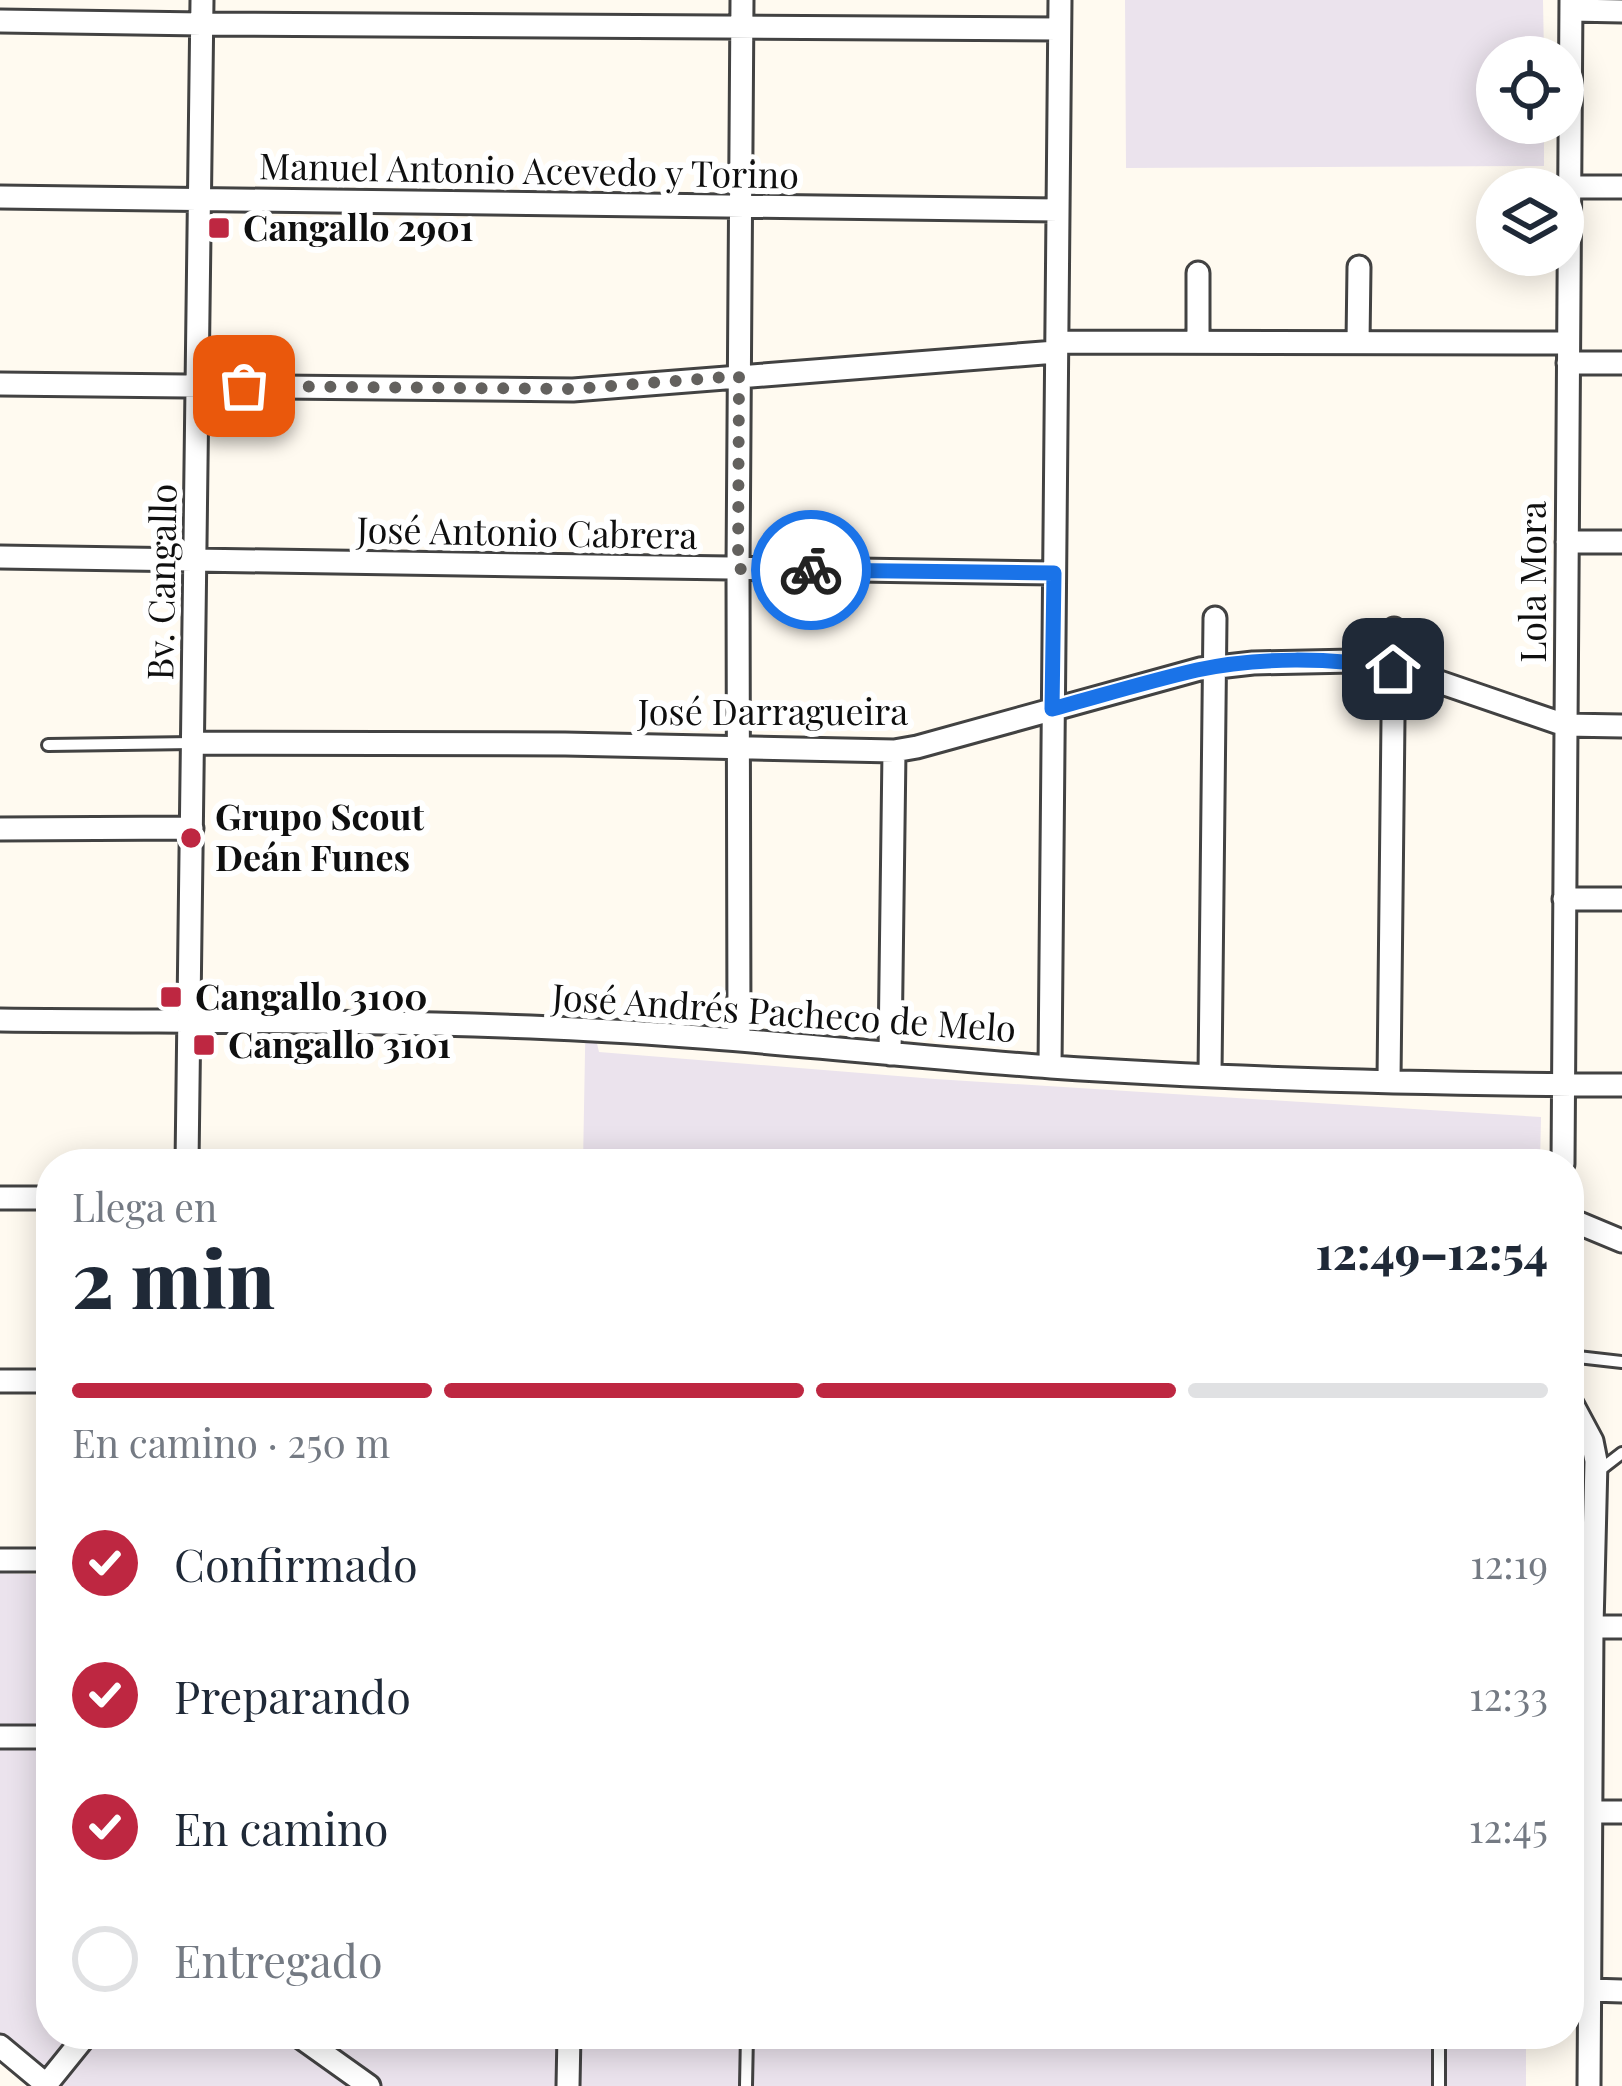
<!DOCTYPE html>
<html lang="es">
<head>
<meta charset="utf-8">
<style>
  :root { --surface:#fff; --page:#f6f6f7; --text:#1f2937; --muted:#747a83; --line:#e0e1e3; --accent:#be2741 }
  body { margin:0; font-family:"Playfair Display",serif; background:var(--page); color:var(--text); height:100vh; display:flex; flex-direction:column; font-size:45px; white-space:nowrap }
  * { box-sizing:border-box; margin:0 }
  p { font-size:39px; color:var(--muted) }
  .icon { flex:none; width:66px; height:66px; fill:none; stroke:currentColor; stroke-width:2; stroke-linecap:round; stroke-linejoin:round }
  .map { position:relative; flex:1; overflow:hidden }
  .sheet { position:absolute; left:36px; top:1149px; width:1548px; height:900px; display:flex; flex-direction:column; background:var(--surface); border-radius:48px; box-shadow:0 6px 30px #0003 }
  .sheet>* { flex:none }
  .tools { position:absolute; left:1476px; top:36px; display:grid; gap:24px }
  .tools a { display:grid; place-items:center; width:108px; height:108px; border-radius:50%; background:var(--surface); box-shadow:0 6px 30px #0003; font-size:60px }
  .pin { position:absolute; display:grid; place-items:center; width:102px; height:102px; color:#fff; margin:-51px; border-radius:24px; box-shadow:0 6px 18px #0006 }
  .courier { position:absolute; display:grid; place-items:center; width:120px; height:120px; margin:-60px; border:9px solid #1a73e8; border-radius:50%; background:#fff; color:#222; box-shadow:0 3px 15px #0007 }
  .head em { font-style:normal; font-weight:800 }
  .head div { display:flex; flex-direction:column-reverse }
  .head { display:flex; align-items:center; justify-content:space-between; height:204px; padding:0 36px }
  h1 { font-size:78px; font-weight:800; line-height:90px }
  .bar { display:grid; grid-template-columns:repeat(4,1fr); gap:18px 12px; align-content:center; height:144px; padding:0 36px }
  .bar i { height:15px; border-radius:9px; background:var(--line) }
  .bar .current { background:var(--accent) }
  .bar p { grid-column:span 4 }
  ol { padding:0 36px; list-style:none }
  li { display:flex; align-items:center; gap:36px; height:132px }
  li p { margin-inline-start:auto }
  li .icon { padding:12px; border-radius:50%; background:var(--accent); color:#fff; stroke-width:4 }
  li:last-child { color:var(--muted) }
  li i { width:66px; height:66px; border:6px solid var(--line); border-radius:50% }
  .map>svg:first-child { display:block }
</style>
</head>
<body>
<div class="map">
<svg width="1622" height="2086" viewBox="0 0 1622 2086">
  <rect width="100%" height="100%" fill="#fffaf0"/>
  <path fill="#ebe3ed" d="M1125,0H1543L1544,57H1497V123H1544V166L1126,168Z
    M586,997L599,1052L935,1079L1541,1117L1540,1164H583Z
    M0,1573L51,1575V2034H1526V2086H52L0,2038Z"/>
  <path fill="#574e4b" d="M223,402H277L276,433H223Z"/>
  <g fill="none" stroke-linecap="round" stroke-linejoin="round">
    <g stroke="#424242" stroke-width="16">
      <path id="service" d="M48,745L193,743
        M1569,1356L1622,1362
        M1596,1473L1622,1453
        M1439,2034V2086
        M746,2086L747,2034"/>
    </g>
    <g stroke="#424242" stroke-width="27">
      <path id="minor" d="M1571,10L1622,11
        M0,21L202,24L1059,29
        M1569,187H1622
        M0,197L1058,210
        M1198,273V341
        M1057,342L1568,343
        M1358,342L1359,267
        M1568,363H1622
        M0,384L573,390L1056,352
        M1567,542H1622
        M0,557L1054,573
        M193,743L565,744L894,751L917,747L1200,669L1253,663L1353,661L1373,665L1410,672L1565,725L1622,726
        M0,829L192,828
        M1564,899H1622
        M0,1020C184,1022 369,1020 553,1028C720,1035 885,1055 1051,1067C1241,1080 1432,1084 1622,1085
        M739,1038L738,569L742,0
        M890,1054L894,751
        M1050,1067L1060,0
        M1210,1074L1215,618
        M1389,1080L1394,629
        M187,1164L202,0
        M1563,1164L1571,0
        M0,1198H51
        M1569,1219L1622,1241
        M0,1381H51
        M1569,1398L1592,1441L1596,1461L1592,1627L1589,2086
        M0,1560H51
        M1592,1627H1622
        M0,1737H51
        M1591,1812H1622
        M1590,1990L1622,1991
        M296,2034L369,2086
        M0,2046L48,2086
        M45,2086L87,2034
        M568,2086L569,2034"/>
    </g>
    <use href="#service" stroke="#fff" stroke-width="10"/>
    <use href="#minor" stroke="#fff" stroke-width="21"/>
  </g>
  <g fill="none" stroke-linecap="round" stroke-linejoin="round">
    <path stroke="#63615e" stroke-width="12" stroke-dasharray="0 21.6" d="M244,386L572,389L739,376L738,569L811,570"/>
    <path stroke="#1a73e8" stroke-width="15" d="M811,570L1054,573L1052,709C1100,696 1149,681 1197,670C1256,657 1334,657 1393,669"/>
  </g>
  <g fill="#be2741" stroke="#fff" stroke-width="4.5">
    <rect x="207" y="216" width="24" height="24" rx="6"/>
    <circle cx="191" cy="838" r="12"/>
    <rect x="159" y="985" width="24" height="24" rx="6"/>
    <rect x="192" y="1033" width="24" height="24" rx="6"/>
  </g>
  <g text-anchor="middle" stroke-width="12" stroke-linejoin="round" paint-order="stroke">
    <g font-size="36" fill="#0f0f0f" stroke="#fff">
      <text transform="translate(529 171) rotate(1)" y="13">Manuel Antonio Acevedo y Torino</text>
      <text transform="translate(527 533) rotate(1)" y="13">José Antonio Cabrera</text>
      <text transform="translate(162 582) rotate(-89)" y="13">Bv. Cangallo</text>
      <text transform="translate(1533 582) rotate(-90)" y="13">Lola Mora</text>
      <text x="773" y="725">José Darragueira</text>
      <text transform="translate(784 1013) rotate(4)" y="13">José Andrés Pacheco de Melo</text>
    </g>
    <g font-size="36" font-weight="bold" fill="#0f0f0f" stroke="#fff" text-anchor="start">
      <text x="243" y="241">Cangallo 2901</text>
      <text x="215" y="830">Grupo Scout<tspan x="215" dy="41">Deán Funes</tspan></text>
      <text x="195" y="1010">Cangallo 3100</text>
      <text x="228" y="1058">Cangallo 3101</text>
    </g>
  </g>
</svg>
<div class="tools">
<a><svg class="icon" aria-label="locate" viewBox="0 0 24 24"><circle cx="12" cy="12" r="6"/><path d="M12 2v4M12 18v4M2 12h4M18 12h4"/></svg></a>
<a><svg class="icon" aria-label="layers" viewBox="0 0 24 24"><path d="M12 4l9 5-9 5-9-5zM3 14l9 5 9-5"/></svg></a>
</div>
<div class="pin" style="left:244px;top:386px;background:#ea580c"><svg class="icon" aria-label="bag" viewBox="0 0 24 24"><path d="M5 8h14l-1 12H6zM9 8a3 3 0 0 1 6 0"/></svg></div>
<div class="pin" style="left:1393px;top:669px;background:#1f2937"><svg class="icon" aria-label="home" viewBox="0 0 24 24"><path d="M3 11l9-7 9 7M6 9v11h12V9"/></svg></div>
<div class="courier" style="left:811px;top:570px"><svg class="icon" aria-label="bike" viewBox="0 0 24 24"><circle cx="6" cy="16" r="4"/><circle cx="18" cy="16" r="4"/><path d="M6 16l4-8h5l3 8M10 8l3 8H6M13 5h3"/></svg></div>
<section class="sheet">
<div class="head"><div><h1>2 min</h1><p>Llega en</p></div><em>12:49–12:54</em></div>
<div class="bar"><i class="current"></i><i class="current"></i><i class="current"></i><i></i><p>En camino · 250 m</p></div>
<ol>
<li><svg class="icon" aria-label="check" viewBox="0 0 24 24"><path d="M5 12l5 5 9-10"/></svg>Confirmado<p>12:19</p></li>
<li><svg class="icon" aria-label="check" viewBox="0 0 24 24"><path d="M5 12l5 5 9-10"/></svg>Preparando<p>12:33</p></li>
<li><svg class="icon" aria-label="check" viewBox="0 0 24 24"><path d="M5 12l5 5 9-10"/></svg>En camino<p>12:45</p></li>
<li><i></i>Entregado</li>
</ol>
</section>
</div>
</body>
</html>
